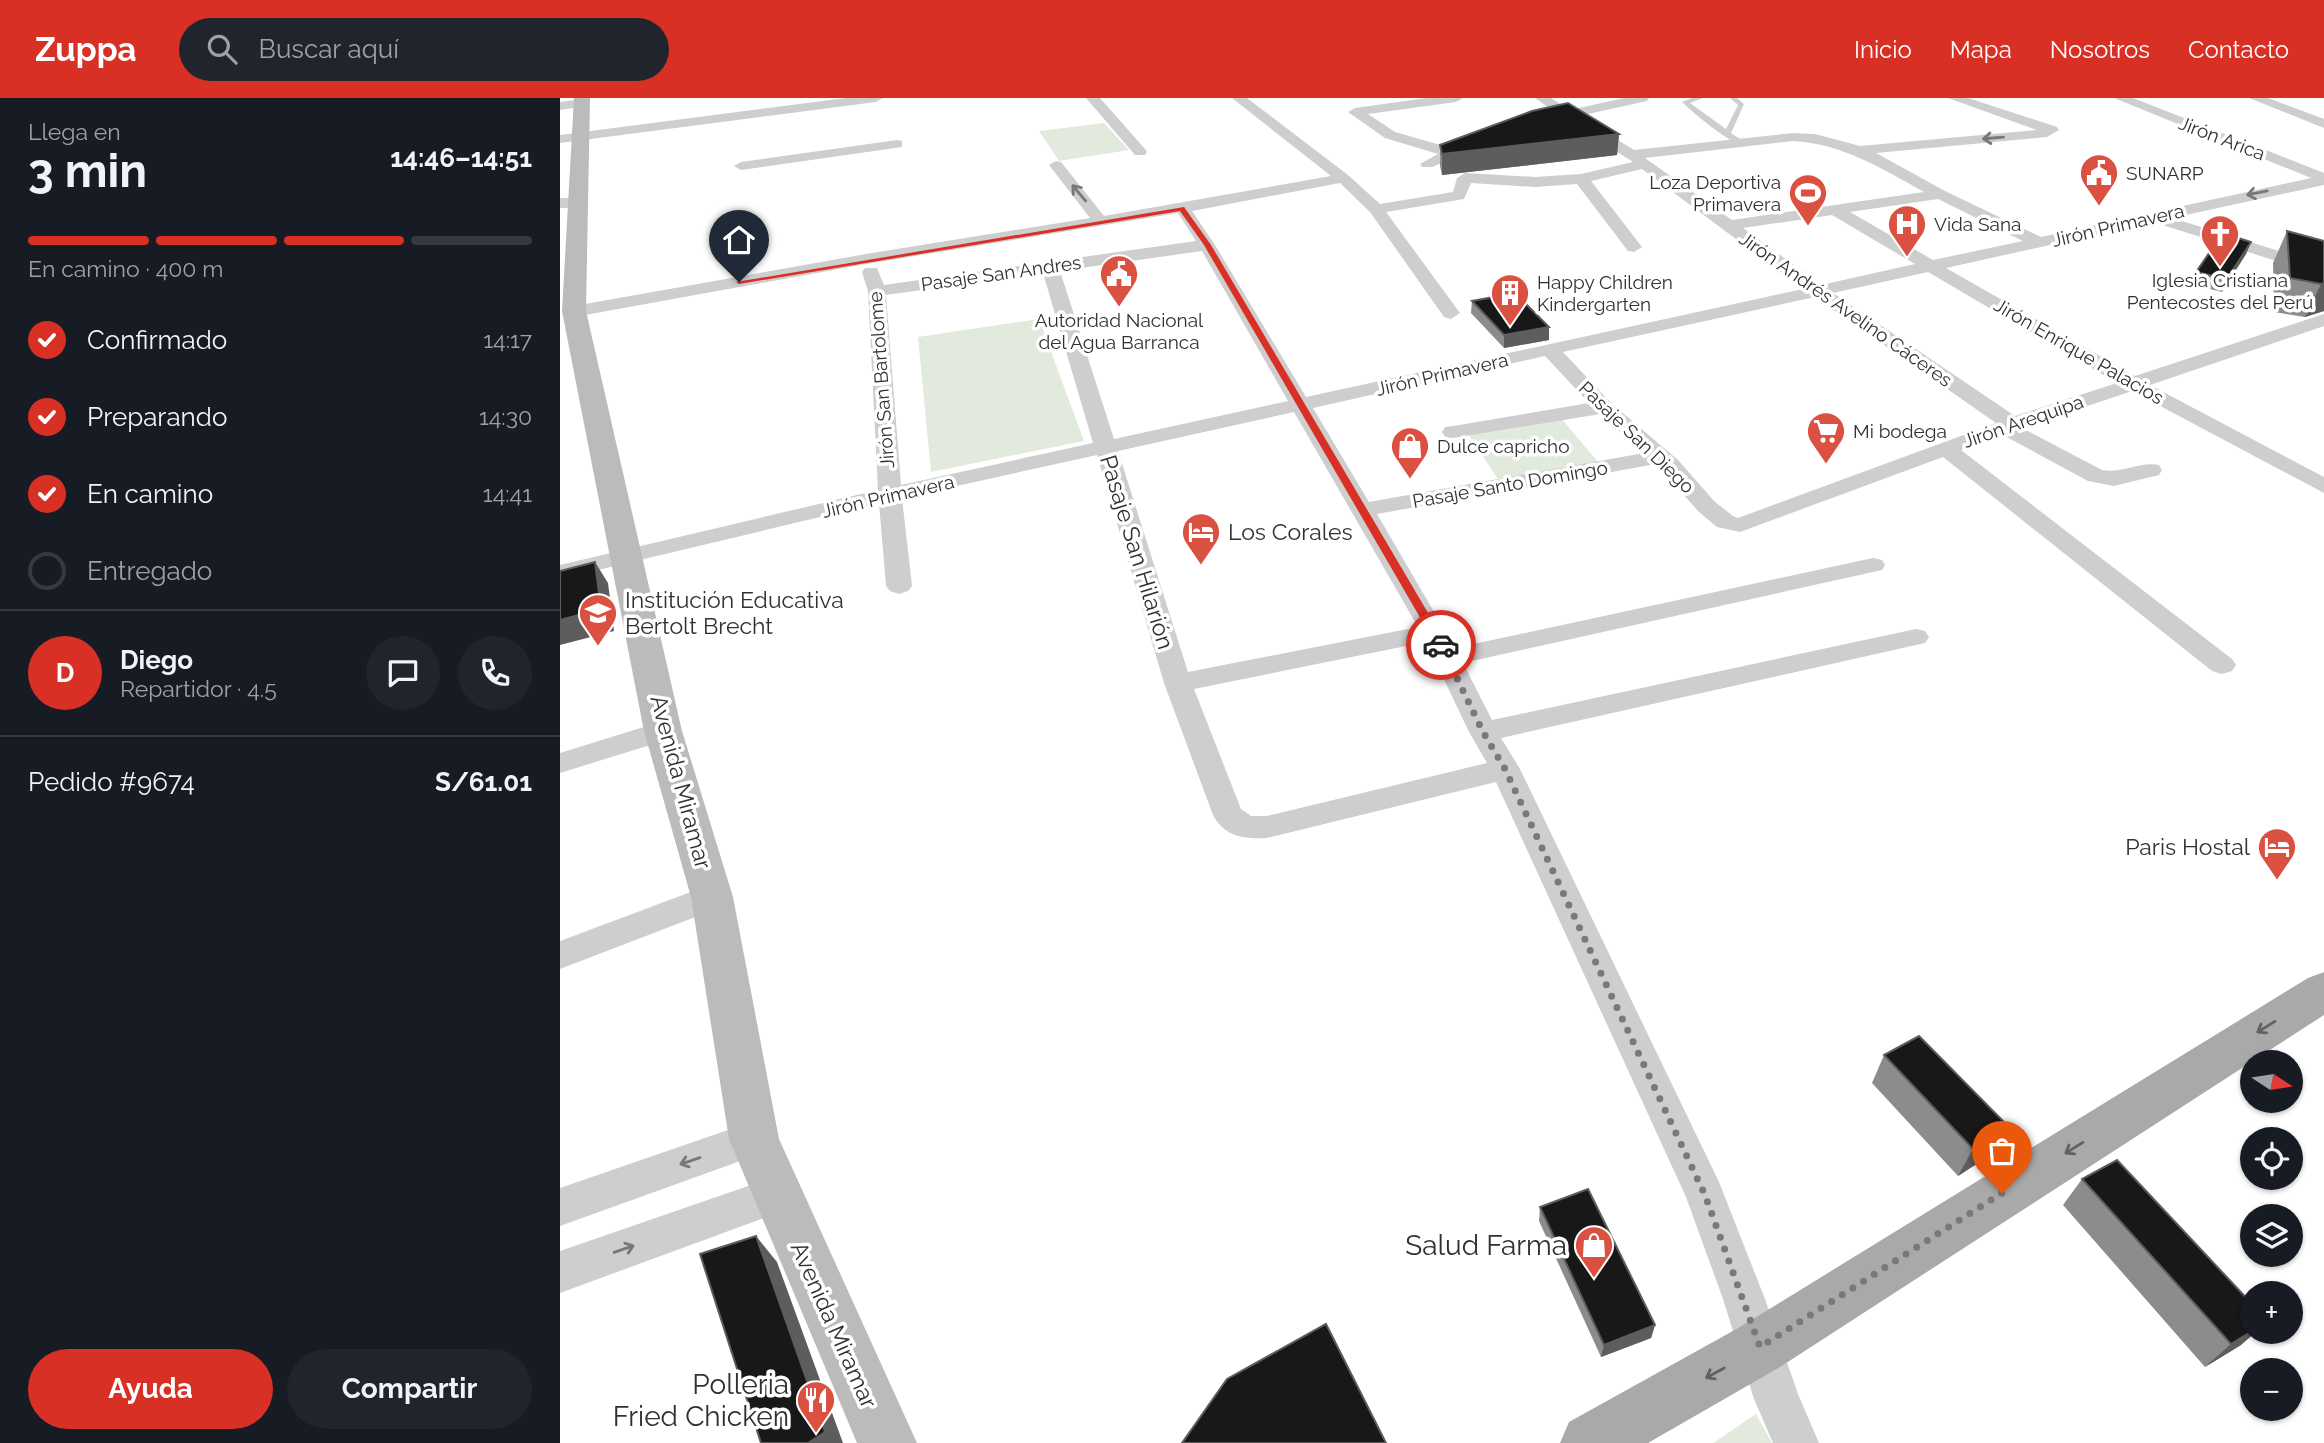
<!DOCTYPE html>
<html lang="es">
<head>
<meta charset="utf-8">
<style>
  :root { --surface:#171b24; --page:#20242c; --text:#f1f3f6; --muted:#9ea1a6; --line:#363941; --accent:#d93025 }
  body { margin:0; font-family:Raleway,sans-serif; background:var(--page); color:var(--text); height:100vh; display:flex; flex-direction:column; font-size:26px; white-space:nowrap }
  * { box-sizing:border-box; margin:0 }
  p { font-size:23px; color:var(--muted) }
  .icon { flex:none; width:38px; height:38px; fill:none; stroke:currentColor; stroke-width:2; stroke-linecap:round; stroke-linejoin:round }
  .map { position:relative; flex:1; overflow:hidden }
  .side { display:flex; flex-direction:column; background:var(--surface); width:560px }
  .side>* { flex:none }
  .needle { width:46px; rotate:102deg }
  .controls { position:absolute; left:1680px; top:952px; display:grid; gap:14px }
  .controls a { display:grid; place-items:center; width:63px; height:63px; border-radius:50%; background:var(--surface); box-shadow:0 2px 5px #0004; font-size:35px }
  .pin { position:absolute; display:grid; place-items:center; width:60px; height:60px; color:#fff; margin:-72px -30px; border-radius:50% 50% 50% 0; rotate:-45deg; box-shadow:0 0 7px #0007 }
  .pin .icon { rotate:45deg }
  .courier { position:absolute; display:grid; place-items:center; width:70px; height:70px; margin:-35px; border:5px solid #d93025; border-radius:50%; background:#fff; color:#222; box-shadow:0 2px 9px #0007 }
  .headline em { font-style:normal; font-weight:700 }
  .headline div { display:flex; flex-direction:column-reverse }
  .headline { display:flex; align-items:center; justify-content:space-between; height:119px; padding:0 28px }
  h1 { font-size:46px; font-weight:700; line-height:52px }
  .bar { display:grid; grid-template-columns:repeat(4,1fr); gap:10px 7px; align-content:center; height:84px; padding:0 28px }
  .bar i { height:9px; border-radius:5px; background:var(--line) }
  .bar .selected { background:var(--accent) }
  .bar p { grid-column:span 4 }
  .line { display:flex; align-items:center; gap:18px; padding:0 28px; border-top:2px solid var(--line) }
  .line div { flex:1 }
  .round { display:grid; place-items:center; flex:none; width:74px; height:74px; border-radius:37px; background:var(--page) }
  ol { padding:0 28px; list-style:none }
  li { display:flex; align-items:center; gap:21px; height:77px }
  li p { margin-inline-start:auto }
  li .icon { padding:7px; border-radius:50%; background:var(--accent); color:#fff; stroke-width:4 }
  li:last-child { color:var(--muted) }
  li i { width:38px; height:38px; border:4px solid var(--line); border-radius:50% }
  .button { display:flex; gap:14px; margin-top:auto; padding:14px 28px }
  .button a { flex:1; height:80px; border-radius:42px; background:var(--accent); color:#fff; font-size:28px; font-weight:700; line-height:80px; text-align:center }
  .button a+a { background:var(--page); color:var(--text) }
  header { display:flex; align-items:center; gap:42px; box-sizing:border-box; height:98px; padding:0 35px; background:var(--accent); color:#fff }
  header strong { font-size:33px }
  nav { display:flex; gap:38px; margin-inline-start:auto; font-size:24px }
  .search { width:490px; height:63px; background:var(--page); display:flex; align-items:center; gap:18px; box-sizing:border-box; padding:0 24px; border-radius:38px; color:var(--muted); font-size:26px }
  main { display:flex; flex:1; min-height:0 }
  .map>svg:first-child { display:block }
</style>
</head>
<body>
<header>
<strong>Zuppa</strong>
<div class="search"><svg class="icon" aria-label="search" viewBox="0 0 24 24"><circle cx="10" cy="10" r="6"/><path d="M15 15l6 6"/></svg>Buscar aquí</div>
<nav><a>Inicio</a><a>Mapa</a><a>Nosotros</a><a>Contacto</a></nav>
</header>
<main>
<section class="side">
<div class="headline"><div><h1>3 min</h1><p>Llega en</p></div><em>14:46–14:51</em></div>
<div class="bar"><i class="selected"></i><i class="selected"></i><i class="selected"></i><i></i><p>En camino · 400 m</p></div>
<ol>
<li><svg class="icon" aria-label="check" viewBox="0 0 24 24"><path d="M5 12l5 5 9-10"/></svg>Confirmado<p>14:17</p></li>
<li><svg class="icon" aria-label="check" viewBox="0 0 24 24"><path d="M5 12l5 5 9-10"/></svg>Preparando<p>14:30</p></li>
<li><svg class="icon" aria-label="check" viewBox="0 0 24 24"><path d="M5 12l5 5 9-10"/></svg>En camino<p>14:41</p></li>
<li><i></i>Entregado</li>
</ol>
<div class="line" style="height:126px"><b class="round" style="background:var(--accent);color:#fff">D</b><div><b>Diego</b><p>Repartidor · 4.5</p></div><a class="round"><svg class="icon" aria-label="chat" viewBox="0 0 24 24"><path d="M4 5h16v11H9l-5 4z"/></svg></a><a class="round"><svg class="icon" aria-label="phone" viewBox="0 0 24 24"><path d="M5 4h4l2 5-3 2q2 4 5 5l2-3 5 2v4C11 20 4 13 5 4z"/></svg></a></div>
<div class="line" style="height:91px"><div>Pedido #9674</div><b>S/61.01</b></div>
<div class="button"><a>Ayuda</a><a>Compartir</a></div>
</section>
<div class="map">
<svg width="1764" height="1345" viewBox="0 0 1764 1345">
  <rect width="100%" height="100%" fill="#fff"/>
  <path fill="#e2e9dd" d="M544,25L569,52L499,63L479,33Z
    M479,221L524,343L371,374L358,239Z
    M1001,320L1038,364L939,383L908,336Z
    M1196,1316L1212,1345H1153Z"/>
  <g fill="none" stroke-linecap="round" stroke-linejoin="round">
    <path fill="#cecece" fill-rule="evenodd" d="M1132,0H1143L1130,5L1166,31L1178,7L1170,0H1177L1184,6L1171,35L1183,43V47C1170,46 1132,14 1122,4Z"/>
    <path fill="#cecece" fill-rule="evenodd" d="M286,0H323L316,4L0,45V37Z
      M526,0H540L585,51L587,54L585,57H575Z
      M672,0H687L788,77L820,106L893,94L897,80L905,75L975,79L1021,76L1073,64L1006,21L992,22L990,19L996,15L975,0H991L1010,12L1064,0H1089L1087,3L1019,18L1074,52L1233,35L1255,36L1300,48L1477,32L1388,0H1408L1497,29L1499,32L1487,39L1316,55L1385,93L1481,139L1751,80L1554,0H1573L1764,75V87L1612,120L1764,167V178L1593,124L1386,170L1575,278L1764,216V228L1590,287L1764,379V395L1572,293L1462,330L1542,372C1562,376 1580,363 1599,367L1602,372L1599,377L1554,388L1528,383L1443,337L1401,352L1672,561L1676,567L1672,573L1662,576L1652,573L1383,359L1180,434L1157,429L1139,414L1096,366L817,416L895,550L1313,460L1322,462L1325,467L1322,472L1313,474L903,565L932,622L1356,531L1365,533L1369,539L1365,545L1356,547L941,640L960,671L1159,1084L1205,1201L1238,1296L1259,1345H1213L1194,1301L1163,1201L1126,1099L936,684L707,740C683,741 665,739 653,717L604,585L537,357L342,400L352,488L348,493L339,496L330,493L326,488L319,405L0,481V467L318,392L308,193L302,174L305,170H317L324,187L636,143L618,115L306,166L14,219L8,217L5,213L8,209L306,156L530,120L489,67L496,63L501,64L544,118L771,78ZM1233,43C1283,46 1321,70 1364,94L1172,122L1085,60ZM1082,71L1243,191L746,299L655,147L632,113L780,85L810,114L884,219L891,221L900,215L826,114L904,101L911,85L975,89L1017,86L1068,153L1074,154L1082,149L1031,83ZM1378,101L1463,143L1373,162L1290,114ZM1272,117L1355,166L1261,187L1183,130ZM642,153L728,303L554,341L500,173ZM1368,174L1557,285L1455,318L1273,195ZM483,175L533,345L341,387L326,197ZM1255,199L1436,325L1178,420L1173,418L1155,404L1118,362L1051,305L1003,254ZM985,258L1029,305L893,328L885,329L882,334L885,339L893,340L1040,316L1084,355L809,404L753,310ZM734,314L858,529L628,574L558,353ZM866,544L909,634L927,665L707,718H691L681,711L634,591Z
      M867,0H903L896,4L808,16L835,34L891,50L916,41L923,45L921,48L872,69H862L860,66L878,56L825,40L788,14L795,10Z
      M1689,0H1708L1764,21V30Z
      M22,1L27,2V8L0,12V4Z
      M337,42L342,43V49L181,72L174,68L181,64Z
      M0,100H18L26,105L18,110H0Z
      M103,623L113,626L117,633L113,640L0,675V655Z
      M152,786L164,790L168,799L164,808L0,871V843Z
      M194,1023L208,1029L213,1041L208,1053L0,1128V1090Z
      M217,1078L231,1084L237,1097L231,1110L0,1195V1153Z"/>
    <path fill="#bbb" fill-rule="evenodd" d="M14,0H30L26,213L122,633L173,799L219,1041L357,1345H297L169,1041L131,799L84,633L2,213Z"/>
    <path fill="#a9a9a9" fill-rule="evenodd" d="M1764,874V917L1220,1269L1088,1345H1000L1009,1324L1180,1229L1748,880Z"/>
  </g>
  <path fill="#8c8c8c" d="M1059,36L1057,57L882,77L880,68V47Z
    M1727,133L1764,143V213L1745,219L1714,214L1713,165Z
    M1691,144L1686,156L1662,194L1630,186L1636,174Z
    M912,203L989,242L944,250L911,215Z
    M1324,957L1448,1028L1432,1056L1398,1078L1312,985Z
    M1522,1081L1681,1247L1645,1269L1503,1107Z
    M980,1109L1095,1227L1091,1240L1041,1259L979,1123Z"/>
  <path fill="#5d5d5d" d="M1059,36L1057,57L882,77V56Z
    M1691,144L1686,156L1662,194L1667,181Z
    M1764,185V213L1745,219L1761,186Z
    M989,229V242L944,250V237Z
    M35,464L48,485L54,533L0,547V522Z
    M1448,1028L1432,1056L1398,1078L1413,1051Z
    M196,1138L217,1164L283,1345H248Z
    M1095,1227L1091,1240L1041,1259L1044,1247Z
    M1692,1233V1234H1696L1681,1247L1645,1269L1671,1246Z"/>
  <path fill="#181818" stroke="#5d5d5d" stroke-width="2" d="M1008,5L1059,36L882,56L880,47L972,13Z
    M1727,133L1764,143V185L1761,186L1730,180Z
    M1663,135L1691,144L1667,181L1636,174Z
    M955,195L989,229L944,237L912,203Z
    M35,464L41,511L0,522V473Z
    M1359,938L1448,1028L1413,1051L1324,957Z
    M1557,1062L1692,1206V1233L1671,1246L1522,1081Z
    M1028,1091L1095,1227L1044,1247L980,1109Z
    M196,1138L265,1334L248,1345H201L140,1156Z
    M766,1226L826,1345H622L667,1281Z"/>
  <defs><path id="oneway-shaft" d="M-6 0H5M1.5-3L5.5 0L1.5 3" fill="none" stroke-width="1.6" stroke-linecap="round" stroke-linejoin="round" transform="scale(1.75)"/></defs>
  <g stroke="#787878">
    <use href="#oneway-shaft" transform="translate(1433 40) rotate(175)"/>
    <use href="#oneway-shaft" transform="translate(519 95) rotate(-130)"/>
    <use href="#oneway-shaft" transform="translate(1697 95) rotate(169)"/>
    <use href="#oneway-shaft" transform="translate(130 1063) rotate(161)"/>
    <use href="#oneway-shaft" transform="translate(64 1151) rotate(-19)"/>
  </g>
  <g stroke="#616161">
    <use href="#oneway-shaft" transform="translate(1706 929) rotate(148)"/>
    <use href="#oneway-shaft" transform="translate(1514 1050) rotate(148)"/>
    <use href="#oneway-shaft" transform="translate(1155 1275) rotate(151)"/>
  </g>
  <path fill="#d93025" d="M624,109L651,147L887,547L885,550L876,547L644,147L620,113L179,186L176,184Z"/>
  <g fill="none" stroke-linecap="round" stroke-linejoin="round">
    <path stroke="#797979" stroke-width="7" stroke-dasharray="0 12.6" d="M881,547L923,634L945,671L1145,1097L1200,1249L1442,1095"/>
  </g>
  <defs>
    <g id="civic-pin" transform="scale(2.0125)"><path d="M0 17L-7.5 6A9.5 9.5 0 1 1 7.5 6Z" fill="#da5041" stroke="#fff"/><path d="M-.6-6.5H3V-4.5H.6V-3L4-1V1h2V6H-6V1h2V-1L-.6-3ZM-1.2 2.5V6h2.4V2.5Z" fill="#fff"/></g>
    <g id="stadium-pin" transform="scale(2.0125)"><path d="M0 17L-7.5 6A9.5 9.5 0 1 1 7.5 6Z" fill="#da5041" stroke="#fff"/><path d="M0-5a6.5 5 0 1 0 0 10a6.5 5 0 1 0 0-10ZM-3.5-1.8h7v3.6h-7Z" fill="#fff"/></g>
    <g id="hospital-pin" transform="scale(2.0125)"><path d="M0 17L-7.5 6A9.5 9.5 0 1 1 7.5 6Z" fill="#da5041" stroke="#fff"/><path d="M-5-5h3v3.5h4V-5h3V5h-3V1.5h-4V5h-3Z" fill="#fff"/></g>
    <g id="church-pin" transform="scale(2.0125)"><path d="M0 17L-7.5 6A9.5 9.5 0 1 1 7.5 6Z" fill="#da5041" stroke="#fff"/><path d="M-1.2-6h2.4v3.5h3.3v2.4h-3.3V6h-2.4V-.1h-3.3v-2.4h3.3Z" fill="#fff"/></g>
    <g id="building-pin" transform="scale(2.0125)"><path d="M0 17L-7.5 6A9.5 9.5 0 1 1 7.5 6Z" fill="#da5041" stroke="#fff"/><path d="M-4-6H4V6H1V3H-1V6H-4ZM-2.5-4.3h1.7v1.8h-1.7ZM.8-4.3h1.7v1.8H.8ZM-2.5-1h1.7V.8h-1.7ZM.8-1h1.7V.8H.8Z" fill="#fff"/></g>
    <g id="supermarket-pin" transform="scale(2.0125)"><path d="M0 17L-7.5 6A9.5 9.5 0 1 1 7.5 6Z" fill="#da5041" stroke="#fff"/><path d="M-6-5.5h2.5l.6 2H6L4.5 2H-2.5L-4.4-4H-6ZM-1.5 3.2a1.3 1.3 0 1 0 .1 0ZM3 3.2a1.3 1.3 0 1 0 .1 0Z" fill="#fff"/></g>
    <g id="shop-pin" transform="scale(2.0125)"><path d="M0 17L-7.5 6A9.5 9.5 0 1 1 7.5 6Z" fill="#da5041" stroke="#fff"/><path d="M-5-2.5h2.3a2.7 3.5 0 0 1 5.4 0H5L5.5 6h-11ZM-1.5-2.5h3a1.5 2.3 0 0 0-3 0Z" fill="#fff"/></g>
    <g id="hotel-pin" transform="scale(2.0125)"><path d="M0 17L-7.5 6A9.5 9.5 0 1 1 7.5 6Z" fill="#da5041" stroke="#fff"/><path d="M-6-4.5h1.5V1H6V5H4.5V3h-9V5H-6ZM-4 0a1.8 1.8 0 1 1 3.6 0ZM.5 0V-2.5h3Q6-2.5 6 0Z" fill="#fff"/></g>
    <g id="school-pin" transform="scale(2.0125)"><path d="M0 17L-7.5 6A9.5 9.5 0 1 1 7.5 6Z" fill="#da5041" stroke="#fff"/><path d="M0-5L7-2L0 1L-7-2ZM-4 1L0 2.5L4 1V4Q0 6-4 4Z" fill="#fff"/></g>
    <g id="restaurant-pin" transform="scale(2.0125)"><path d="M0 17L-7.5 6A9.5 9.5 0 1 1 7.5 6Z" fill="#da5041" stroke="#fff"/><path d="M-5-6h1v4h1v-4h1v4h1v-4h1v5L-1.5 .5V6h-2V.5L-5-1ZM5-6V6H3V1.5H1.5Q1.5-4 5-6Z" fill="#fff"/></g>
  </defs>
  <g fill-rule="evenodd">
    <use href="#civic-pin" x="1539" y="75"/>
    <use href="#stadium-pin" x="1248" y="95"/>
    <use href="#hospital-pin" x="1347" y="126"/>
    <use href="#church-pin" x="1660" y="136"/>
    <use href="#civic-pin" x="559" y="176"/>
    <use href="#building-pin" x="950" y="195"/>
    <use href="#supermarket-pin" x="1266" y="333"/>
    <use href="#shop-pin" x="850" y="348"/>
    <use href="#hotel-pin" x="641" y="434"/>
    <use href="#school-pin" x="38" y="515"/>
    <use href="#hotel-pin" x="1717" y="749"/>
    <use href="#shop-pin" x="1034" y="1147"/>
    <use href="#restaurant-pin" x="256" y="1302"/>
  </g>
  <g text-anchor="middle" stroke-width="7" stroke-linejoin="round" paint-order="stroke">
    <g font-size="19" fill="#313131" stroke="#fff">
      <text transform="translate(1662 40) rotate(21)" y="7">Jirón Arica</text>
      <text transform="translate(1558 127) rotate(-13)" y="7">Jirón Primavera</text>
      <text transform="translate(441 175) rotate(-8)" y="7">Pasaje San Andres</text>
      <text transform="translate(1286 211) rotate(35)" y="7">Jirón Andrés Avelino Cáceres</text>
      <text transform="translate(1519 253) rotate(30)" y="7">Jirón Enrique Palacios</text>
      <text transform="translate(882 276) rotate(-13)" y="7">Jirón Primavera</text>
      <text transform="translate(321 282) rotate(-94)" y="7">Jirón San Bartolome</text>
      <text transform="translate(1463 323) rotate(-19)" y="7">Jirón Arequipa</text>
      <text transform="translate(1077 339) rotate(44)" y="7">Pasaje San Diego</text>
      <text transform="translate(950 386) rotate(-10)" y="7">Pasaje Santo Domingo</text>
      <text transform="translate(328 398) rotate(-13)" y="7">Jirón Primavera</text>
    </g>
    <g font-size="19" fill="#313131" stroke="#fff" text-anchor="start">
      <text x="1566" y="82">SUNARP</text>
      <text x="1221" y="91" text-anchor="end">Loza Deportiva<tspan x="1221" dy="22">Primavera</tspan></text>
      <text x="1374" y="133">Vida Sana</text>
      <text x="1660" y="189" text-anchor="middle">Iglesia Cristiana<tspan x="1660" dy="22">Pentecostes del Perú</tspan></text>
      <text x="977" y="191">Happy Children<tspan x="977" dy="22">Kindergarten</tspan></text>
      <text x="559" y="229" text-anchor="middle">Autoridad Nacional<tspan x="559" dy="22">del Agua Barranca</tspan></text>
      <text x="1293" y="340">Mi bodega</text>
      <text x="877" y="355">Dulce capricho</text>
    </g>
    <g font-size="23" fill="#313131" stroke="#fff" text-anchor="start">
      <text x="668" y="442">Los Corales</text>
      <text x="65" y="510">Institución Educativa<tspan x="65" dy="26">Bertolt Brecht</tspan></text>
      <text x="1690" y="757" text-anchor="end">Paris Hostal</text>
    </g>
    <g font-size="23" fill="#313131" stroke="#fff">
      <text transform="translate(577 454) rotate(73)" y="8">Pasaje San Hilarión</text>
      <text transform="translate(121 684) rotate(75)" y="8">Avenida Miramar</text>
      <text transform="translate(274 1227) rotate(66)" y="8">Avenida Miramar</text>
    </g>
    <g font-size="28" fill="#313131" stroke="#fff" text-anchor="end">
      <text x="1007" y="1157">Salud Farma</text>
      <text x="229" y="1296">Polleria<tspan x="229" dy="32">Fried Chicken</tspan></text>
    </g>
  </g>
</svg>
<div class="controls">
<a><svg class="needle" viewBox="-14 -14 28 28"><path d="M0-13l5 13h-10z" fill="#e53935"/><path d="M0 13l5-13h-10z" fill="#9ea1a6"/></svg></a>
<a><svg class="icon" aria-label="locate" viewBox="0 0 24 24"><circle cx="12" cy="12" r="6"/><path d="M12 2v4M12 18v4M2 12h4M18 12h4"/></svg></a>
<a><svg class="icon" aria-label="layers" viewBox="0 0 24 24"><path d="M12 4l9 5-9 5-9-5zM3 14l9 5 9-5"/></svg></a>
<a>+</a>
<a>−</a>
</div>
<div class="pin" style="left:1442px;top:1095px;background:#ea580c"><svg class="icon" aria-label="bag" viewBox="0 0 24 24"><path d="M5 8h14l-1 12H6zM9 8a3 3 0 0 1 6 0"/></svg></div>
<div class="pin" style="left:179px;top:184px;background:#1f2937"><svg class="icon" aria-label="home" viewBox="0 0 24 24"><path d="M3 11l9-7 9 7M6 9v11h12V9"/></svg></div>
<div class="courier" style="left:881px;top:547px"><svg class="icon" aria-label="car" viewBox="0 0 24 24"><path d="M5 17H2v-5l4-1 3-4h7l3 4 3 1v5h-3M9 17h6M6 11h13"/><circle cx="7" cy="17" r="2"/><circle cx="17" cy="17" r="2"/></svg></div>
</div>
</main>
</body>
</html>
